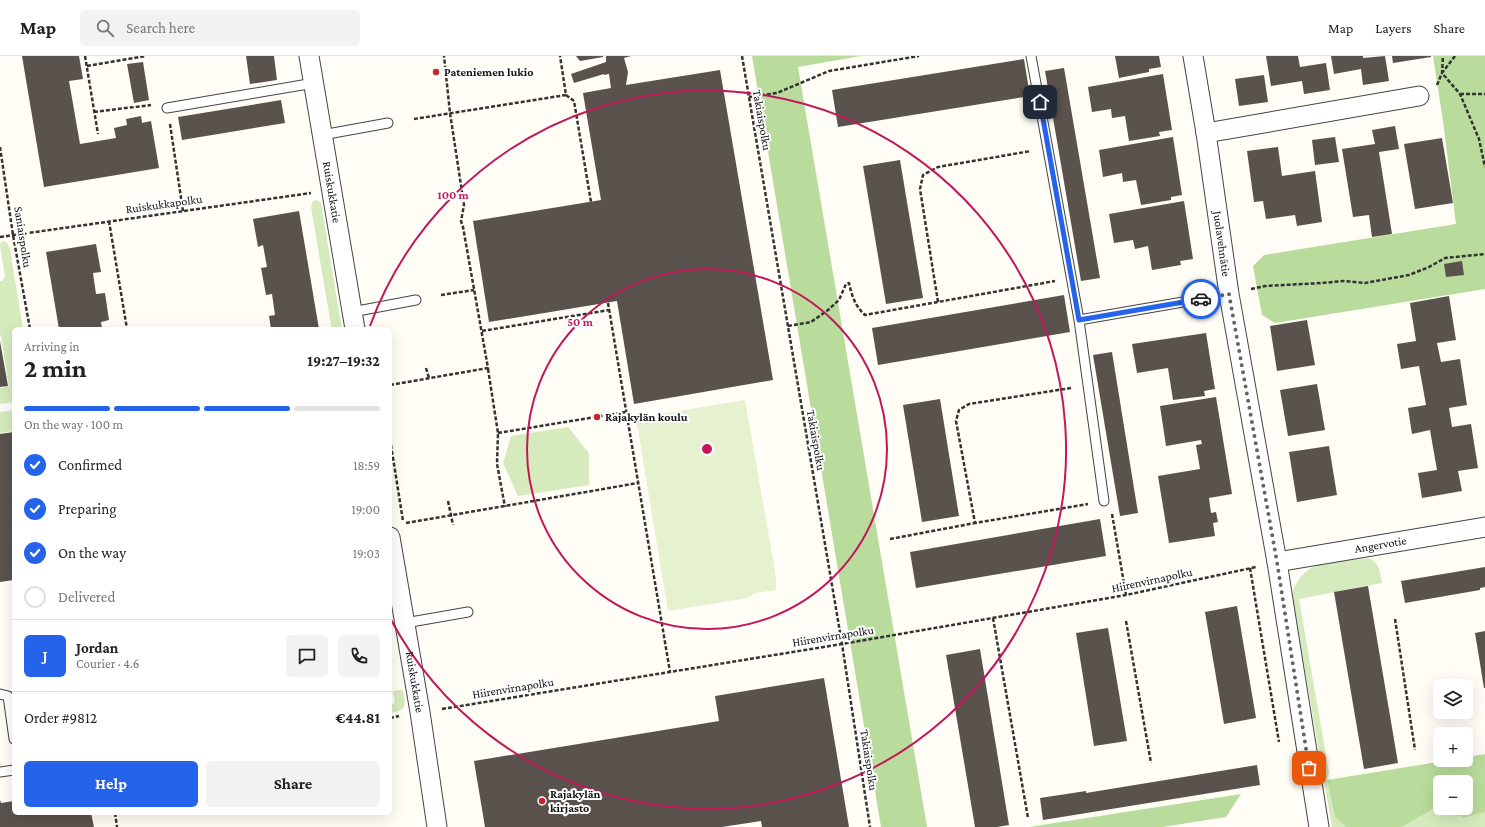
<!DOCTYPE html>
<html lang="en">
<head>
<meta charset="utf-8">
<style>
  :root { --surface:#fff; --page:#f2f2f2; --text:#222; --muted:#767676; --line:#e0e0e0; --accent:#2563eb }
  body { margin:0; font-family:"Crimson Pro",serif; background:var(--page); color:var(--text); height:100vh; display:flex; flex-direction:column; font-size:15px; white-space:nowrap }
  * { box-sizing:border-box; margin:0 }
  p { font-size:13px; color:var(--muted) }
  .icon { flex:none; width:22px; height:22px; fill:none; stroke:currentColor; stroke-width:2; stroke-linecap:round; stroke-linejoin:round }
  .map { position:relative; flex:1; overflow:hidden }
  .details { position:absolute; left:12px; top:271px; width:380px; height:488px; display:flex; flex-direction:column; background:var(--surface); border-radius:6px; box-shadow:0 4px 16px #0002 }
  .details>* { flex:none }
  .fabs { position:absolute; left:1433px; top:623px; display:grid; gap:8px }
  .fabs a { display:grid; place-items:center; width:40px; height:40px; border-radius:6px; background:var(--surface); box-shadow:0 4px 16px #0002; font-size:20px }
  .pin { position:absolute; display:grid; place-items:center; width:34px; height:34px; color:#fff; margin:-17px; border-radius:8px; box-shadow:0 2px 6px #0006 }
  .courier { position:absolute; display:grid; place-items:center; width:40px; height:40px; margin:-20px; border:3px solid #2563eb; border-radius:50%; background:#fff; color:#222; box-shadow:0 1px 5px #0007 }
  .summary em { font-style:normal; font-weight:700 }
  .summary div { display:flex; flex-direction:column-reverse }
  .summary { display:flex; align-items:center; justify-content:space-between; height:68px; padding:0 12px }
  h1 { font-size:26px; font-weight:700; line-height:30px }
  .bar { display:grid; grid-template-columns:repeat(4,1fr); gap:6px 4px; align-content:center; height:48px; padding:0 12px }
  .bar i { height:5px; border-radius:3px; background:var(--line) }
  .bar .on { background:var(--accent) }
  .bar p { grid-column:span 4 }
  .line { display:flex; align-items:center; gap:10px; padding:0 12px; border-top:1px solid var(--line) }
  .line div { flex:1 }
  .round { display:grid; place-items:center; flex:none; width:42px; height:42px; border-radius:6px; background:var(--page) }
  ol { padding:0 12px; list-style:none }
  li { display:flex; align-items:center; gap:12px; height:44px }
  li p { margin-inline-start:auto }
  li .icon { padding:4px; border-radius:50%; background:var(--accent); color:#fff; stroke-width:4 }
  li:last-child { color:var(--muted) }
  li i { width:22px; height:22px; border:2px solid var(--line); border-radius:50% }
  .cta { display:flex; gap:8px; margin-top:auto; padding:8px 12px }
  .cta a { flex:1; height:46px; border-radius:6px; background:var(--accent); color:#fff; font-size:16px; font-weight:700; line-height:46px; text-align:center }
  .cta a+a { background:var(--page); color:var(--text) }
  header { display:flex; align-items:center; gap:24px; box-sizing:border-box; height:56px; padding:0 20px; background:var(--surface); border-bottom:1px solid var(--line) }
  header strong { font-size:19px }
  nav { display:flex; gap:22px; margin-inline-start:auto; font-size:14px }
  .search { width:280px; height:36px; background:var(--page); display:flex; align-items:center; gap:10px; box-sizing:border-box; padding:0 14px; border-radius:6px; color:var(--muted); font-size:15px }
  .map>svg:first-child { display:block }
</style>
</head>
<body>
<header>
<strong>Map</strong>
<div class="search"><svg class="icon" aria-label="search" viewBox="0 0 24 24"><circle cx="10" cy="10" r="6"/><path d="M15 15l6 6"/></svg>Search here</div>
<nav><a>Map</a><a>Layers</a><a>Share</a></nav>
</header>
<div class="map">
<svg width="1485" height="771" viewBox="0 0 1485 771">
  <rect width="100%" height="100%" fill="#fffdf5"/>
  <path fill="#d5ebbd" d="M317,144L321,147L342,273H332L331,269L311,151L313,145Z
    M4,185L8,188L10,193L23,273H14V346L0,348V332L9,330L1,280H0V225H2L5,221L0,189L1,186Z
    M14,354V375L0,377V356Z
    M568,371L589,397V429L518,440L503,407L511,380Z
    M1369,502C1380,507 1380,517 1382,527L1299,543L1329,717L1327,724L1335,761L1346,771H1332L1292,539C1294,529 1301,518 1311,512C1321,506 1356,504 1369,502Z
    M400,634H403C406,650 407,654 390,657V649L395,647L393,635Z
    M1440,749V752H1457L1463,762L1485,756V771H1402Z"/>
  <path fill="#b9dc9c" d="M752,0H861L798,11L927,771H881Z
    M1433,0H1485V233L1275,267L1262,259L1253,210L1264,199L1456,168L1443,65Z
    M1485,698V756L1463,762L1457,752H1466V726H1440V749L1402,771H1346L1335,761L1327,724L1450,704H1466V701Z
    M1241,738L1226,761L1163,771H1029Z"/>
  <path fill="#e6f2cf" d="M745,344L776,521V534L755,537L748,542L668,555L636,362Z"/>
  <path fill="#5a524d" d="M22,0H79L83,23L69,25L80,88L116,82L114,72L127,69L126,63L141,60L142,67L151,65L159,112L44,131Z
    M246,0H274L277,24L250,28Z
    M576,0H603V1L580,5Z
    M606,0H631L624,2L628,16L626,29L720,14L773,324L634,348L617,245L489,266L473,165L601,144L583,37L611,32L609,18L604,19V18L574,27L571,18L606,6Z
    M1115,0H1159L1161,11L1149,13V16L1119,22Z
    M1266,0H1298L1300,11L1326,7L1330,34L1304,38L1302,25L1271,30Z
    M1331,0H1363V2L1385,0L1389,25L1363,29L1361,13L1334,18Z
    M1392,0H1431V1L1393,7Z
    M1024,3L1030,40L838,71L832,34Z
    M143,6L149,44L134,47L127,8Z
    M1064,12L1100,222L1081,225L1045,15Z
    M1163,18L1172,74L1159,76L1160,80L1129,85L1125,60L1112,62L1111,53L1092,56L1088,31Z
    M1264,19L1268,46L1239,50L1235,23Z
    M281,44L285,67L182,84L178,61Z
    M1395,70L1399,93L1379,96L1392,178L1372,181L1369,159L1353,161L1342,93L1375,88L1372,74Z
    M1173,81L1182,139L1171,141V144L1141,149L1136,124L1123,126L1122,117L1103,121L1099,94Z
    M1335,81L1339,106L1315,109L1312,84Z
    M1442,82L1453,147L1415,153L1404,88Z
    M1278,91L1282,120L1315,115L1322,166L1297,170L1295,159L1266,163L1263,145L1254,146L1247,95Z
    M900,104L923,242L886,248L863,110Z
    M1184,145L1193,203L1180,205L1181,209L1152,214L1148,190L1135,193L1133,184L1114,187L1109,158Z
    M299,155L319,273H271L269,260L275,259L272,238L266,239L261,212L267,211L263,189L258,191L253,163Z
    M96,188L101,216L93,217L96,238L105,237L109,264L101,266L102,273H59L46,196Z
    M1462,205L1464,219L1446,221L1444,208Z
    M1064,239L1070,276L878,309L872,272Z
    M1449,240L1456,284L1437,287L1441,306L1460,303L1467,349L1449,352L1452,371L1471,368L1478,412L1458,415L1462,435L1422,442L1418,417L1437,414L1430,374L1412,378L1408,352L1426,349L1419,310L1401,313L1397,288L1416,285L1410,247Z
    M1307,264L1315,309L1277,315L1270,270Z
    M1206,277L1215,333L1204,335L1205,340L1173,344L1168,312L1137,317L1132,288Z
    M0,285L8,330L0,331Z
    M1112,296L1138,457L1120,460L1093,299Z
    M1317,328L1325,374L1288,380L1280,334Z
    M1216,341L1232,438L1209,442L1211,457L1216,456L1218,466L1213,467L1215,480L1169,487L1158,420L1200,413L1196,389L1202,388L1201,384L1166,390L1160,350Z
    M940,343L959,460L922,466L903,349Z
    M14,376V524L0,526V378Z
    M1329,390L1337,439L1297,446L1289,396Z
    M1100,463L1106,500L916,532L910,496Z
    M1485,511V531L1480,532V534L1405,547L1401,525Z
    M1368,530L1398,707L1364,713L1334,536Z
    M1237,550L1256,662L1224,668L1205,556Z
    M1108,572L1127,685L1094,690L1076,577Z
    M1485,575V632H1484L1475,577Z
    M980,593L1009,769L997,771H975L946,599Z
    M824,622L849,771H762L761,765L722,771H485L474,705L719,665L715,640Z
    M1257,709L1260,729L1043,764L1040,742L1086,735V737Z
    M0,744L1,747L14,745V757H91L94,771H0Z"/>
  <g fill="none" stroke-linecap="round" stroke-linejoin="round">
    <g stroke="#444" stroke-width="11">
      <path id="lane" d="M1031,0L1079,264L1229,238
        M167,52L314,27
        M322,79L388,67
        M352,256L416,244
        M1079,264L1104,445
        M405,567L468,556
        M0,638L8,640L14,683
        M0,716L14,714"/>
    </g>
    <g stroke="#444" stroke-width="21">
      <g id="street">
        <path id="s1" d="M309,0L355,273"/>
        <path id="s2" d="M1193,0L1206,77L1229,238L1277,506L1319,771"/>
        <path d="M1206,77L1419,40"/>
        <path id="s3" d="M390,481L420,656L437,771"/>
        <path id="s4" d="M1277,506L1485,471"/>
      </g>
    </g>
    <path stroke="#333" stroke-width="2.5" stroke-dasharray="4 2" stroke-linecap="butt" d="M85,0L98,78
      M742,0L842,588L870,771
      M1455,0L1442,17L1460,38L1479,83L1485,111
      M87,10L146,0
      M1437,29L1442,17L1443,0
      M1460,38H1485
      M566,39L574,45L591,146
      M749,41L777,37L829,15L919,0
      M94,56L151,49
      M414,63L566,39L560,0
      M170,68L183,155
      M0,91L13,179L30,273
      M109,165L127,273
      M0,181L311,137
      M1251,233L1265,230L1322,227L1344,225L1365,227L1409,219L1429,211L1445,202L1485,198
      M441,239L474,234
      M938,246L920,133L923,119L938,111L1031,95
      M608,247L670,616
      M788,270L811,266L828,254L839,244L846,228L849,227C852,240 855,250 865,259L1055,225
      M482,275L609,254
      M426,312L429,322
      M488,313L498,377L497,408L505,451
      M390,329L488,312L463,171L461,165L464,149L450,57L444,0
      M1071,332L969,348L959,354L956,365L975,467L1088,448
      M498,377L626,356
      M390,383L403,465
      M448,445L453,469
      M1112,458L1126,539
      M406,467L638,427
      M890,483L975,467
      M1250,512L1279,686
      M993,562L1028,762
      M1395,563L1415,694
      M1126,565L1151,707
      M442,653L842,588L1126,539L1256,511
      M390,662L399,660
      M115,757L117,771"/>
    <use href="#lane" stroke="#fff" stroke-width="9"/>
    <use href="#street" stroke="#fff" stroke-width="19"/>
  </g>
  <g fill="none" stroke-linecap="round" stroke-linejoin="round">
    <path stroke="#646461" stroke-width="4" stroke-dasharray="0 7.2" d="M1201,243L1229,238L1277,506L1309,712"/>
    <path stroke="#2563eb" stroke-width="5" d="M1040,46L1079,264L1201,243"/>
  </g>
  <g fill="none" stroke="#c2185b" stroke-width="2">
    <circle cx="707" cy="393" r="180"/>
    <path d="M370 270A359 359 0 1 1 390 562"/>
  </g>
  <g fill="#c4262e" stroke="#fff" stroke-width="1.5">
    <circle cx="436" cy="16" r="4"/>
    <circle cx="597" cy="361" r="4"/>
    <circle cx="542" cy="745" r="4"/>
  </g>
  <g text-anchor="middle" stroke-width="4" stroke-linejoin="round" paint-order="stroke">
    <g font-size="12" font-weight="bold" fill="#111" stroke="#fff" text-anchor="start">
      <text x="444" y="20">Pateniemen lukio</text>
      <text x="605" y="365">Rajakylän koulu</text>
      <text x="550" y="742">Rajakylän<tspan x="550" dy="14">kirjasto</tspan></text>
    </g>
    <g font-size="12" fill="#111" stroke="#fff">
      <text transform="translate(762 64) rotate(80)" y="4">Takiaispolku</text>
      <text dy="4" stroke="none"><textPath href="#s1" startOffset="138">Ruiskukkatie</textPath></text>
      <text transform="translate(164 148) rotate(-8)" y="4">Ruiskukkapolku</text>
      <text transform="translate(23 181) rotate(81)" y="4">Saniaispolku</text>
      <text dy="4" stroke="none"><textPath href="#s2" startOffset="190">Juolavehnätie</textPath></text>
      <text transform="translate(816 384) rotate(80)" y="4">Takiaispolku</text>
      <text dy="4" stroke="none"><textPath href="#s4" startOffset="105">Angervotie</textPath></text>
      <text transform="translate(1152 524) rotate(-12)" y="4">Hiirenvirnapolku</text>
      <text transform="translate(833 580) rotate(-9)" y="4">Hiirenvirnapolku</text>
      <text dy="4" stroke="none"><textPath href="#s3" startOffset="147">Ruiskukkatie</textPath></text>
      <text transform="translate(513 632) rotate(-9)" y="4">Hiirenvirnapolku</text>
      <text transform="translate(869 704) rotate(81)" y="4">Takiaispolku</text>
    </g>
  </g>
  <circle cx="707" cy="393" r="6" fill="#c2185b" stroke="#fff" stroke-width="2"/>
  <g font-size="12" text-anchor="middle" font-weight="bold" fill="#c2185b" stroke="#fff" stroke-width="4" stroke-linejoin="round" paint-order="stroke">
    <text x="453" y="143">100 m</text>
    <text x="580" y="270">50 m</text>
  </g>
</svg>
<div class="fabs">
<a><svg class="icon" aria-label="layers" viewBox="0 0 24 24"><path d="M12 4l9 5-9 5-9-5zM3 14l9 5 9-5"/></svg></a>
<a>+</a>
<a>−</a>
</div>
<div class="pin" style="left:1309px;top:712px;background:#ea580c"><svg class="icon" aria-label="bag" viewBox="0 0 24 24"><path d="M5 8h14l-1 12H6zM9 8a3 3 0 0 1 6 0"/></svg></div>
<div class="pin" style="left:1040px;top:46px;background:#1f2937"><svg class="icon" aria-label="home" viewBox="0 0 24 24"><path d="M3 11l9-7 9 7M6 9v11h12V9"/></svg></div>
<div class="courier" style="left:1201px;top:243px"><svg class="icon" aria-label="car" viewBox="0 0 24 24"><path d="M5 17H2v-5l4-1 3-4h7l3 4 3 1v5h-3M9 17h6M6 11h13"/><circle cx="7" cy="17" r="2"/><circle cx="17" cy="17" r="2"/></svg></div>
<section class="details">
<div class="summary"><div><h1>2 min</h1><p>Arriving in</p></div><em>19:27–19:32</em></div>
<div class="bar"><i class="on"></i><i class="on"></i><i class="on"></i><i></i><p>On the way · 100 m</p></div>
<ol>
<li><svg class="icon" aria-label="check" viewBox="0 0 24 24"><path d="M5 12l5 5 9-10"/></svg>Confirmed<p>18:59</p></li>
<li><svg class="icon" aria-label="check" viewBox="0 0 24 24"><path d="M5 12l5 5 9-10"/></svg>Preparing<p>19:00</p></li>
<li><svg class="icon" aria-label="check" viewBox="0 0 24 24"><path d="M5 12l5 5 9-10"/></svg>On the way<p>19:03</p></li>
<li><i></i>Delivered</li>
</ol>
<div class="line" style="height:72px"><b class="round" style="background:var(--accent);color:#fff">J</b><div><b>Jordan</b><p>Courier · 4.6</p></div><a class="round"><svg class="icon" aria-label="chat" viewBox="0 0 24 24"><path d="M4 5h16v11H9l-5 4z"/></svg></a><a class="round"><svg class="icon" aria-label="phone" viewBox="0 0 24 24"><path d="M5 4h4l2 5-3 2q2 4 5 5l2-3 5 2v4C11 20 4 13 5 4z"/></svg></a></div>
<div class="line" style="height:52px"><div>Order #9812</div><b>€44.81</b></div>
<div class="cta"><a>Help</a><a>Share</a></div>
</section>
</div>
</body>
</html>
